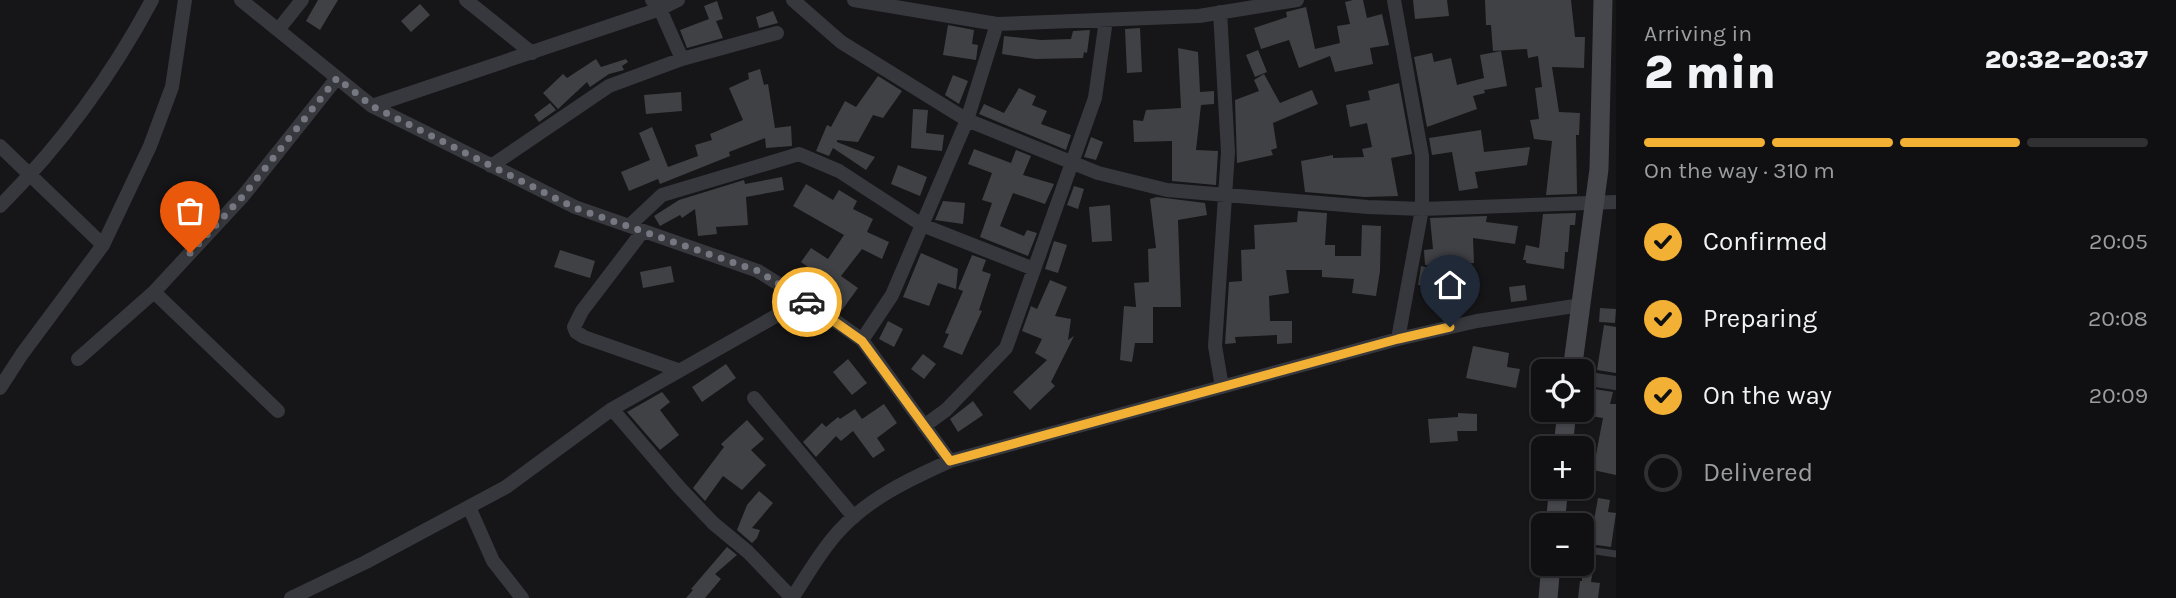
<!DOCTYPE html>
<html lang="en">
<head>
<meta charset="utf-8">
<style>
  :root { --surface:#101012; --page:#19191b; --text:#f1f3f6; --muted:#9c9d9f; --line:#303032; --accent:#f2b134 }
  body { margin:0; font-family:Karla,sans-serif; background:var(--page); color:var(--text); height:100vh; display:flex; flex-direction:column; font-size:26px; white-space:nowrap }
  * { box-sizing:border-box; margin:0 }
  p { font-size:23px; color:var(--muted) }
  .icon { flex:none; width:38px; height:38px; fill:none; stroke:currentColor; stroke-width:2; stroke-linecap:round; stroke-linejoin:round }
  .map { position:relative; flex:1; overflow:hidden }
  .panel { display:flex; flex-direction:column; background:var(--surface); width:560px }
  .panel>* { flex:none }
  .tools { position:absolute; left:1531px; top:359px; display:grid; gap:14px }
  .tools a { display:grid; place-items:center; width:63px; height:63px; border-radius:10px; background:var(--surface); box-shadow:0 2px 5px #0004,0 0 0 2px var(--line); font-size:35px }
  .pin { position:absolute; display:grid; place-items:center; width:60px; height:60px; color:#fff; margin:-72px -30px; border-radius:50% 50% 50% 0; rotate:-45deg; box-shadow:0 0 7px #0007 }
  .pin .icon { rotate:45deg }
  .courier { position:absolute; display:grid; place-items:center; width:70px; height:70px; margin:-35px; border:5px solid #f2b134; border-radius:50%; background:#fff; color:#222; box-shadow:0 2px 9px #0007 }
  .summary em { font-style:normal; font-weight:800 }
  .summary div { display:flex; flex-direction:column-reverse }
  .summary { display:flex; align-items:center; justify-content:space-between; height:119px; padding:0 28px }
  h1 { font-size:46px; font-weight:800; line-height:52px }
  .bar { display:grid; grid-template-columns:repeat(4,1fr); gap:10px 7px; align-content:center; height:84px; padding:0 28px }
  .bar i { height:9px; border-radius:5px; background:var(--line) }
  .bar .active { background:var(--accent) }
  .bar p { grid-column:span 4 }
  ol { padding:0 28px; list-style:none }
  li { display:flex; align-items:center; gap:21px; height:77px }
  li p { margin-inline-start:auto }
  li .icon { padding:7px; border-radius:50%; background:var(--accent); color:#111; stroke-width:4 }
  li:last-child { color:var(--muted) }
  li i { width:38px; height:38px; border:4px solid var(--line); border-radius:50% }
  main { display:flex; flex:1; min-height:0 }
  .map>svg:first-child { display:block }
</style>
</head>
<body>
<main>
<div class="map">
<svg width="1616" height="598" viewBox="0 0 1616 598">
  <rect width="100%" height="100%" fill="#161618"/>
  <path fill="#404145" d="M318,0H338L320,30L306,21Z
    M1353,0H1363L1367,18L1382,14L1389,45L1370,48L1373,64L1335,72L1330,56L1299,68L1289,40L1261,49L1254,28L1287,17L1286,12L1306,7L1315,49L1340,43L1337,26L1350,24L1345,2Z
    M1413,0H1447L1449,16L1415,19Z
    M1485,0H1571L1575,37H1585L1584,68L1552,67L1559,112L1580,113L1579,135H1576L1577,194L1546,195L1552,141L1534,139L1530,120L1539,119L1535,88L1542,87L1538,56L1528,58L1527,49L1493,51L1491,25H1486Z
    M717,1L723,19L716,21L723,38L687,48L680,30L709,19L704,6Z
    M420,4L430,15L411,32L401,21Z
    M773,11L778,23L759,28L756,17Z
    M948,25L974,30L972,44L978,45L976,60L943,55Z
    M1140,28L1142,72L1127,73L1125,29Z
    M1090,30L1087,53L1084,52L1083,58L1035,59L1002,54L1004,36L1041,40L1071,39L1073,31Z
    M1178,48L1198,52L1200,92L1214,91V104L1201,105L1196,150L1218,151L1216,185L1172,181V141L1134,142L1133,120L1143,121L1146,110L1181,108Z
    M1258,50L1267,72L1255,77L1246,55Z
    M1501,51L1507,86L1484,90L1485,93L1473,96L1477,109L1427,127L1414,57L1432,53L1434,62L1451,58L1457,85L1484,78L1480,55Z
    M596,59L601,67L626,59L628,62L622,66L624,70L609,74L590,87L587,82L558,109L543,93L563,74L567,78Z
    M760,69L764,85L768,84L775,128L791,126L792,146L766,148L765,138L729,152L730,156L660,184L658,179L629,191L621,172L650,160L639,133L652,127L668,167L698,156L695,145L712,140L710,134L743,120L729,88L749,79L748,73Z
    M1264,74L1280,103L1312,90L1318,104L1273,123L1277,148L1271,150L1273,155L1237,163L1235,100L1259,91L1254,80Z
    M953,75L968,81L959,104L945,95Z
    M878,76L902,91L883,118L873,115L858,142L837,140V142L875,157L866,170L833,148L829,156L816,151L827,125L831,127L845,101L856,107Z
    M1399,83L1412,154L1391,158L1398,196L1365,197L1305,192L1301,161L1333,155V158L1364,157L1362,149L1372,147L1367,123L1350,127L1346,105L1370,100L1368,91Z
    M1019,88L1036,96L1032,105L1047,111L1041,124L1071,135L1066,150L979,114L984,104L1004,113Z
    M681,92L682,111L646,114L644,95Z
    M550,103L556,110L539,122L534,115Z
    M913,109L928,110L926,133L944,135L942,151L911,148Z
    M1481,130L1484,152L1530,147L1527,165L1475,172L1478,188L1459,191L1452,152L1432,155L1429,138Z
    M1091,137L1103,142L1096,160L1084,157Z
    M974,149L1011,163L1016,150L1031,156L1023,175L1054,184L1045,204L1013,193L1000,226L1024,236L1027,230L1037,233L1028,256L980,237L992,203L982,200L992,173L968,164Z
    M898,165L927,177L920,196L891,184Z
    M782,177L784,190L746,197L748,225L716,227L717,234L698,236L695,209L682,218L680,215L660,226L654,216L679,200L744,180L745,184Z
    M806,184L833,200L839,190L857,201L853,209L873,219L867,232L889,242L882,259L862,249L841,276L858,288L842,310L813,289L822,277L801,262L811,248L828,259L844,235L793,206Z
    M1074,186L1084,189L1078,209L1067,205Z
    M1157,197L1205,203L1207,215L1178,220L1181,307H1153V343H1135L1132,362L1120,360L1124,306L1136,307L1134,283L1149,282L1148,249L1156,248L1150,199Z
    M943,201L965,203L963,224L935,220Z
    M1110,205L1112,241L1092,242L1089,207Z
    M1298,211L1327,213L1325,245H1335V256H1361L1362,225L1381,226L1380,271L1376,296L1352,293L1354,279L1322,277V270H1286L1289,293L1269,296L1270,321H1292V343L1277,344V335L1235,337L1236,343L1225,344L1229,282L1242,281L1241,250L1255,249L1254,225L1297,222Z
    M1576,213L1575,225H1570L1568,252H1565L1564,269L1526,263V260H1523L1526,245L1539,248L1543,214Z
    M1487,216L1486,222L1518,226L1515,244L1473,238L1474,263L1425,265L1424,250L1433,249L1430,218Z
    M1054,241L1067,245L1058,273L1045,269Z
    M560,250L595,261L590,278L554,267Z
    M921,253L958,269L956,289L938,283L929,306L903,297Z
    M972,255L986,260L982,271L991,274L979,310L982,311L962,355L943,347L949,334L945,333L963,291L958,289Z
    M671,266L674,282L643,288L640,272Z
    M1421,266L1429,268L1426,286L1418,285Z
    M1050,280L1067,287L1055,316L1071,319L1068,340L1074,336L1051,382L1055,386L1030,410L1013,392L1047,360L1035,353L1042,339L1022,331L1031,306L1037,309Z
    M1525,285L1527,300L1511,302L1509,287Z
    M1451,287L1457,312L1444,314L1440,290Z
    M1600,308L1616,309L1615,323L1599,322Z
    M888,321L903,329L894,347L879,339Z
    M1604,325L1616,327V373L1597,370Z
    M1473,346L1509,353L1507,367L1520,369L1516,388L1466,378Z
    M923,354L936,364L924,379L911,369Z
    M848,359L867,383L852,395L833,372Z
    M726,364L736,378L702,402L692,387Z
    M1594,389L1613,392L1610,404H1616V475L1593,470L1603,418L1584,415L1588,390Z
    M662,392L670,402L660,410L679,435L660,450L627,412Z
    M973,401L983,415L958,432L950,419Z
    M884,404L897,423L877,438L885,450L873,458L853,431L841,441L836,436L816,457L803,442L822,423L826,427L838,417L840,419L855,409L862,419Z
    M1458,413L1477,414V431H1457L1458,441L1430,443L1428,419L1458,417Z
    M747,420L764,439L751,450L766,465L742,490L723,476L705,501L693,488L724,447L721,444Z
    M759,491L773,503L752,528L760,530L757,538L752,543L737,530L747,505Z
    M1598,498L1610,500L1608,512L1616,513L1611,547L1582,543V524L1593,526Z
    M727,547L737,555L715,574L721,579L705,598H686L693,590L691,589Z
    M1582,555L1595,557L1591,582L1600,583L1598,598H1578L1580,581H1582Z"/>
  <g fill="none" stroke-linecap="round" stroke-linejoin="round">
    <path stroke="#37383d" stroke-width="7" d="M1582,549L1616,554"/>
    <path stroke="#37383d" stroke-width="14" d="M241,0L372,106L575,207L758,271L820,310L862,340L950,461
      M466,0L532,53
      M652,0L660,9L682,59
      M793,0L841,42L967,120L1098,173L1167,190L1368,207L1422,209L1616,202
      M854,0L997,24L1199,16L1297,0
      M1394,0L1422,156V209L1398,339
      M1220,12L1228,152L1215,346L1222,387
      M278,30L302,0
      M372,106L660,9L678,0
      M0,146L103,245
      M491,166L609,86L682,59L777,33
      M0,206C60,146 112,75 152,0
      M629,226L662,195L799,154L839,171L922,225L1034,269
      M643,231L582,311L574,327L576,332L584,337L678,370
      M154,292L278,411
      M862,340L892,295L967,120L997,24
      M78,359L154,292L243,196L337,78
      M1582,378L1616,383
      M0,388L22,354L103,245L150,146L172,87L185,0
      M754,398L854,517
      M612,409L679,487L713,523L748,552L792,598
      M924,426L946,410L1006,348L1095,98L1106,20
      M469,507L493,561L522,598
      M291,598L366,562L506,487L612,409L804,300
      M792,598C807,576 821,550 839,531C869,498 910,479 950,461L1398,339L1477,321L1581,305"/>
    <path stroke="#45474d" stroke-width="19" d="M1572,371L1599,169L1603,0
      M1563,448L1567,410
      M1555,525L1559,486
      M1548,598L1551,564"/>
  </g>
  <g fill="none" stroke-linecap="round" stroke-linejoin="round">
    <path stroke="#757880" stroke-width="7" stroke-dasharray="0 12.6" d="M190,253L243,196L337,78L372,106L575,208L758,271L807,302"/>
    <path stroke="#f2b134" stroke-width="9" d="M807,302L862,341L950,461L1398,339L1450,327"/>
  </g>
</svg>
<div class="tools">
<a><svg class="icon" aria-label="locate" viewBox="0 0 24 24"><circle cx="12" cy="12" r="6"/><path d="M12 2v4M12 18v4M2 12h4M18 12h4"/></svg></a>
<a>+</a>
<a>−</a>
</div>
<div class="pin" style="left:190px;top:253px;background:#ea580c"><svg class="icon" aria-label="bag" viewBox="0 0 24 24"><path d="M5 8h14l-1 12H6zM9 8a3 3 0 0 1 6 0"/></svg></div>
<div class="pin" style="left:1450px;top:327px;background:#1f2937"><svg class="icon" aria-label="home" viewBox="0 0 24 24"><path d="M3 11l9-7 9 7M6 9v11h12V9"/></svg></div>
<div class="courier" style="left:807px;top:302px"><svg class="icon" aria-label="car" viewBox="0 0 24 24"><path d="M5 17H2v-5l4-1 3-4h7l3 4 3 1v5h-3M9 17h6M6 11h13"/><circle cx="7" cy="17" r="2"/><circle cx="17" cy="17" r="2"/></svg></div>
</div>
<section class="panel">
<div class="summary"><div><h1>2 min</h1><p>Arriving in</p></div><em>20:32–20:37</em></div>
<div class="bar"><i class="active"></i><i class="active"></i><i class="active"></i><i></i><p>On the way · 310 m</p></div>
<ol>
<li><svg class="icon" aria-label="check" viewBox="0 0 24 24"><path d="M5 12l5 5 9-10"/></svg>Confirmed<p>20:05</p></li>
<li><svg class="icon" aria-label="check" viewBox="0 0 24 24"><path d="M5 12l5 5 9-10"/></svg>Preparing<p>20:08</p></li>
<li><svg class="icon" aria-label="check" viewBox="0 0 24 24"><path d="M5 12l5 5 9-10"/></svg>On the way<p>20:09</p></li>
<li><i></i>Delivered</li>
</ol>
</section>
</main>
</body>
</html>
